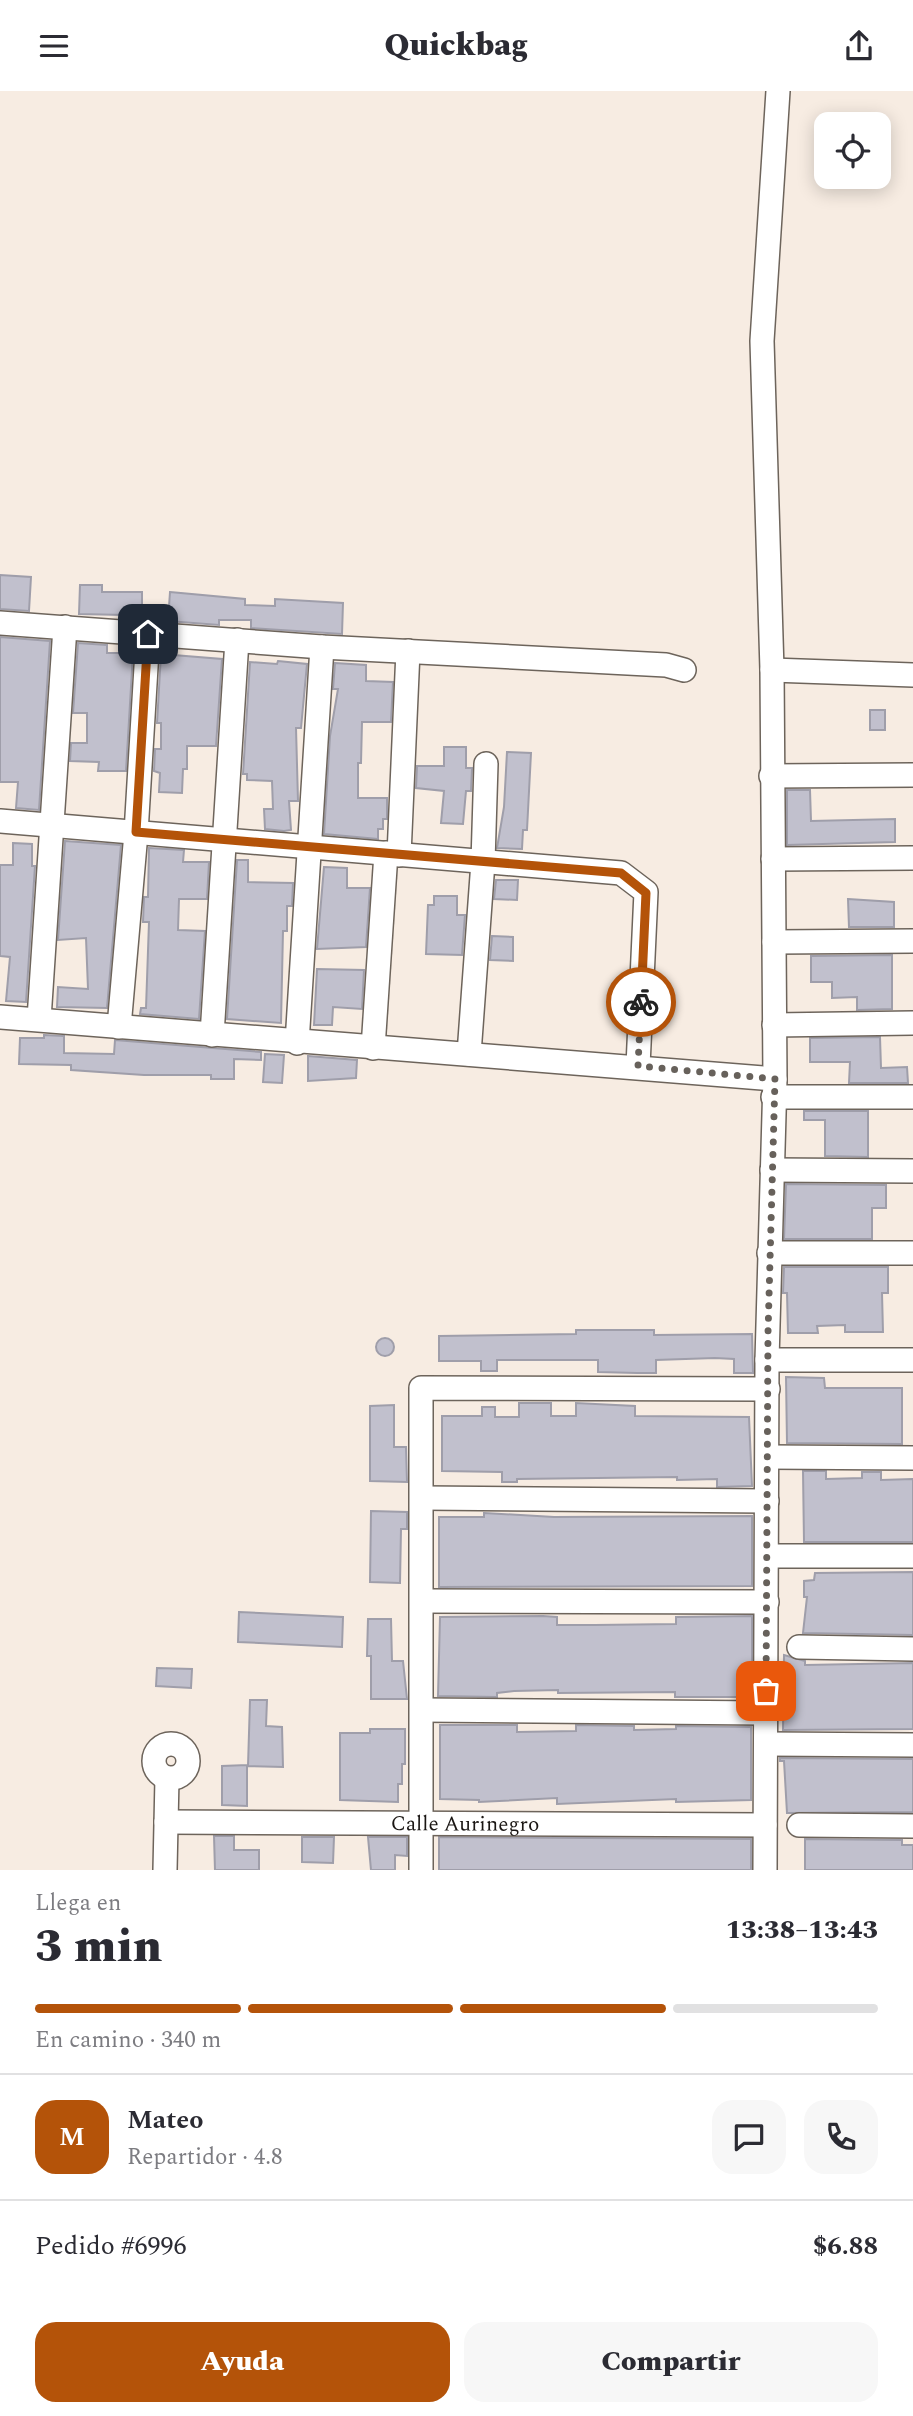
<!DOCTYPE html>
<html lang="es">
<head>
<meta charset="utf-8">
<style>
  :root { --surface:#fff; --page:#f7f7f7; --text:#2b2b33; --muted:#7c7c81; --line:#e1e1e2; --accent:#b45309 }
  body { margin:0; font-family:Spectral,serif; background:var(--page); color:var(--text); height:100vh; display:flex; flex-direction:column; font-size:26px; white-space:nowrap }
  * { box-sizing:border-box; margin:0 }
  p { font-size:23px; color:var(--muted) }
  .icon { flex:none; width:38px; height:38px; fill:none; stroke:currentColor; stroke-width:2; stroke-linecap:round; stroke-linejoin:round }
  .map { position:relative; height:1779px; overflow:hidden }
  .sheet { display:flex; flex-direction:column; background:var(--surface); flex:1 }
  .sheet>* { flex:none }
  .tools { position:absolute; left:814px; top:21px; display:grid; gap:14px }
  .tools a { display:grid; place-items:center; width:77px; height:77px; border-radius:14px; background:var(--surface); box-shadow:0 4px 18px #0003; font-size:35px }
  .pin { position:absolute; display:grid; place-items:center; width:60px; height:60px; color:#fff; margin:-30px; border-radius:14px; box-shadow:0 4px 10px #0006 }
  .courier { position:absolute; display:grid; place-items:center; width:70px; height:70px; margin:-35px; border:5px solid #b45309; border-radius:50%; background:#fff; color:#222; box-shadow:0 2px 9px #0007 }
  .overview em { font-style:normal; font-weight:800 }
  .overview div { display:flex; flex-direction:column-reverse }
  .overview { display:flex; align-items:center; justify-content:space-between; height:119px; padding:0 35px }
  h1 { font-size:46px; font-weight:800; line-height:52px }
  .bar { display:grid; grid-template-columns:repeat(4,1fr); gap:10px 7px; align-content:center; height:84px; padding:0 35px }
  .bar i { height:9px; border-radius:5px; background:var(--line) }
  .bar .selected { background:var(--accent) }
  .bar p { grid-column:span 4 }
  .line { display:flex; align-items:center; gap:18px; padding:0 35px; border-top:2px solid var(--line) }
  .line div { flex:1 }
  .round { display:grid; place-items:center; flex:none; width:74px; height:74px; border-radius:21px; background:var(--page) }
  .button { display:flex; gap:14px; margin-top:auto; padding:14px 35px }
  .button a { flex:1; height:80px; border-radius:21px; background:var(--accent); color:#fff; font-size:28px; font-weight:800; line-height:80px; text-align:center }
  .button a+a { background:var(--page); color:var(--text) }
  header { display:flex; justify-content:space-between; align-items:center; height:91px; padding:0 35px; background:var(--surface); font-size:32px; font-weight:800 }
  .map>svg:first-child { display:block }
</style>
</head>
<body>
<header><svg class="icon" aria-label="menu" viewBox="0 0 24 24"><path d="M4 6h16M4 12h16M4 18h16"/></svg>Quickbag<svg class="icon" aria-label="share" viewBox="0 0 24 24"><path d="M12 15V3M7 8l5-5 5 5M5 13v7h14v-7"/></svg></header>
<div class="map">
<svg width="913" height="1779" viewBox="0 0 913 1779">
  <rect width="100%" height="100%" fill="#f7ece2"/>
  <path fill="#c1c0cd" stroke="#9f9eaa" stroke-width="2" d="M0,484L31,486L29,520L0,518Z
    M80,494H102V501H142V529L124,527V524L79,523Z
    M170,501L245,508V514L275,515V508L343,512L342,543L251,537V529H219V534L168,530Z
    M0,546L50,550L39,719L16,717L18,691H0Z
    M78,552L107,554V562H133L126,680H98L99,671L70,670L71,652H87V622H73Z
    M161,563L222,568L216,655H187V678H183L182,702L159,701L160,682L154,680L155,658H161V632H157Z
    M278,570L307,573L301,637H296L298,710H289L291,739L284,740L265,738L264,718H273L272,690L247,689V683H243L250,571L277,573Z
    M335,572L366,574V590L393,591L391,631H362L361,672H358V707H387V728H383V738H378V748L324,743L330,645L338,598H333Z
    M870,619H885V639H870Z
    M444,656H466V677H472L471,700H466L463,733L441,732L444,700L416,697L417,675H444Z
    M507,661L531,662L527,739H523L522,758L497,757L504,716Z
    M787,699H810L811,730L895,728V751L787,754Z
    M65,750L121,754L107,917L57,916L58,896L88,898L86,847L58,849Z
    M13,752L32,753V775H35L26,911L6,910L10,866L0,865V774H13Z
    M149,757L184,759L183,771H209L207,808H179L178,839L205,840L199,928L140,923L141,917H146L149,831H143L144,806H148Z
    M237,769H248V791L293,792L292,815H287V840H283L281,932L227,928Z
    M324,776L347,777V797H370L366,856L317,858Z
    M496,789H518L517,809L494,808Z
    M434,805H457V824H465L462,864L426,863L428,814H434Z
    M848,808L894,811V836H849Z
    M492,845L513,846V870L490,869Z
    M892,864V918L857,919V906L832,907V891H811V865Z
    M317,878L364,879L362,918L333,916L332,934H314Z
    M44,944L64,945V962L114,963L115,949L261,961V969L234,968V988H211V984H144L71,979V974L19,973L20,947H44Z
    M880,946L881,977L907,976L908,992H849L850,971H810V947Z
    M265,963L284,964L282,992L263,991Z
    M308,965L357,969L356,987L308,990Z
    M804,1020H868V1066L825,1065V1029H804Z
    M786,1093L886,1094V1117H872V1148H784Z
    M784,1176H888V1202H882L883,1241H845V1234L817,1235L818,1242H788L787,1202H783Z
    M576,1239H654V1244L752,1243L753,1282H734V1268L715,1267L656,1269V1282H637L598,1281V1269H497V1280H481V1270H439V1245L576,1243Z
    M376 1256a9 9 0 1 1 18 0a9 9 0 1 1-18 0Z
    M786,1286L824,1287L825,1297H902V1353L787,1352Z
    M519,1312H551V1325H576V1312L635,1315V1325L749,1326L752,1395L717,1396V1388L677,1389V1386L517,1388V1391H502V1381L442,1380V1325H482V1316H495V1326H519Z
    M394,1314V1356H406L407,1391L370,1390V1315Z
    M803,1380H826V1388L862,1387V1381H881V1389L913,1388V1451H804Z
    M371,1420L407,1421V1438H401L400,1492L370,1491Z
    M484,1422L554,1426L752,1425V1495L439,1496V1426H484Z
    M913,1481V1544L803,1542L807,1506H804V1490L814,1489L815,1482Z
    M239,1521L343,1526L342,1556L238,1551Z
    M543,1525L557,1526V1534H595L676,1533V1526L752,1525V1606H675V1601L558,1602V1599L514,1600L497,1602V1606L438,1605L440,1526Z
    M368,1528H391L392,1570H403L407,1608H371V1565H367Z
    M784,1564L805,1570V1574L913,1572V1638L783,1639Z
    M157,1577L192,1578L191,1597L156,1595Z
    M250,1609H267L266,1635L282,1636L283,1676L248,1675Z
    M440,1634H517V1641L576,1640V1634L634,1635V1639L676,1638V1635L751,1636V1709L676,1711V1708L557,1713V1707L479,1711V1709L440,1708Z
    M370,1638H405V1673H402V1693H398V1711L340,1709V1642H370Z
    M780,1667L913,1668V1721L787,1722L784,1670H780Z
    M247,1674V1715L222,1714V1675Z
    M214,1745H234V1759H259V1779H215Z
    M302,1746H334L333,1772L302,1771Z
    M368,1746H407V1765L395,1764V1779H371Z
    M439,1746L751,1748V1779H439Z
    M805,1748L902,1749V1754H913V1779H805Z"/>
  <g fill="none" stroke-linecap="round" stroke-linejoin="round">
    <g stroke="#6d645b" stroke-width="26">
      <g id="minor">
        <path d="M0,532L322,556L666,574L684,579"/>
        <path d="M772,579L913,584"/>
        <path d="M771,685L913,684"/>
        <path d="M0,730L621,782L646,801L638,975"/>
        <path d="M399,764L408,560"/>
        <path d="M773,768L913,767"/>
        <path d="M774,851L913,850"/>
        <path d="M0,926L775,988"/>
        <path d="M39,928L65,536"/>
        <path d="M774,934L913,932"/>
        <path d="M119,936L136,742L148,543"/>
        <path d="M212,944L237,549"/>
        <path d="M297,952L322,556"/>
        <path d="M373,957L386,762"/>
        <path d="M469,963L483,771L486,673"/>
        <path d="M773,1006H913"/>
        <path d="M772,1079L913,1080"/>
        <path d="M769,1162H913"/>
        <path d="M767,1269H913"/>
        <path d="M768,1366L913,1367"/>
        <path d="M423,1407L767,1410"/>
        <path d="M767,1465H913"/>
        <path d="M423,1510L767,1511"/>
        <path d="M799,1556L913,1558"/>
        <path d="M422,1619L766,1622"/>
        <path d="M766,1653L913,1654"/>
        <circle cx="171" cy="1670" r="17"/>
        <path id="s1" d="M166,1731L765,1734"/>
        <path d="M799,1734L913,1735"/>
        <path d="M165,1779L167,1687"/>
        <path d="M421,1779V1297L768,1298"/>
        <path d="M765,1779L767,1269L775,988L772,579L762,250L778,0"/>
      </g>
    </g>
    <use href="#minor" stroke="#fff" stroke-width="23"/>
  </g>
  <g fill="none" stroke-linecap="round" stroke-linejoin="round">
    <path stroke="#67615b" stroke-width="7" stroke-dasharray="0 12.6" d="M641,911L638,975L775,988L768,1242L766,1600"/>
    <path stroke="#b45309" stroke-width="9" d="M148,543L136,741L621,782L646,802L641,911"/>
  </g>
  <g text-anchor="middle" stroke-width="7" stroke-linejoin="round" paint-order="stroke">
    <g font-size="21" fill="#1a1613" stroke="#f7ece2">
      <text dy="7" stroke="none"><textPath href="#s1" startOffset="299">Calle Aurinegro</textPath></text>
    </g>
  </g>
</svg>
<div class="tools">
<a><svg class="icon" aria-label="locate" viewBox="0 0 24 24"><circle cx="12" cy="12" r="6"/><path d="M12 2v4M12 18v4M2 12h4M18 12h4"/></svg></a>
</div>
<div class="pin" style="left:766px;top:1600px;background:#ea580c"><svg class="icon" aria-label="bag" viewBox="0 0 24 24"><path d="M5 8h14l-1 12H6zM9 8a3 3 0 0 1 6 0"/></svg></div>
<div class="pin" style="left:148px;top:543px;background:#1f2937"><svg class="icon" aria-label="home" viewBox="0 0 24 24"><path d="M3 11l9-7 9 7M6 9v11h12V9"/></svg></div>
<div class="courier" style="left:641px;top:911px"><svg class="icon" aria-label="bike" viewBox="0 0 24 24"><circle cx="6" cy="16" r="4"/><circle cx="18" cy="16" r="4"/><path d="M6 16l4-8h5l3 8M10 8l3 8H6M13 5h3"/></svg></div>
</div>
<section class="sheet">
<div class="overview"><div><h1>3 min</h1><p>Llega en</p></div><em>13:38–13:43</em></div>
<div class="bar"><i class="selected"></i><i class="selected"></i><i class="selected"></i><i></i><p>En camino · 340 m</p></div>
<div class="line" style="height:126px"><b class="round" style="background:var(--accent);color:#fff">M</b><div><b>Mateo</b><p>Repartidor · 4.8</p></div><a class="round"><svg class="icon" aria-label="chat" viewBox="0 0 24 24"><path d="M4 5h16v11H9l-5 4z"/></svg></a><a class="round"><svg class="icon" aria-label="phone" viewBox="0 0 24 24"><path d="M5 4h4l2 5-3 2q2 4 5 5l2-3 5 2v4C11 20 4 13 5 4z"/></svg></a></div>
<div class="line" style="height:91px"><div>Pedido #6996</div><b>$6.88</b></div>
<div class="button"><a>Ayuda</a><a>Compartir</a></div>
</section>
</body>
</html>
